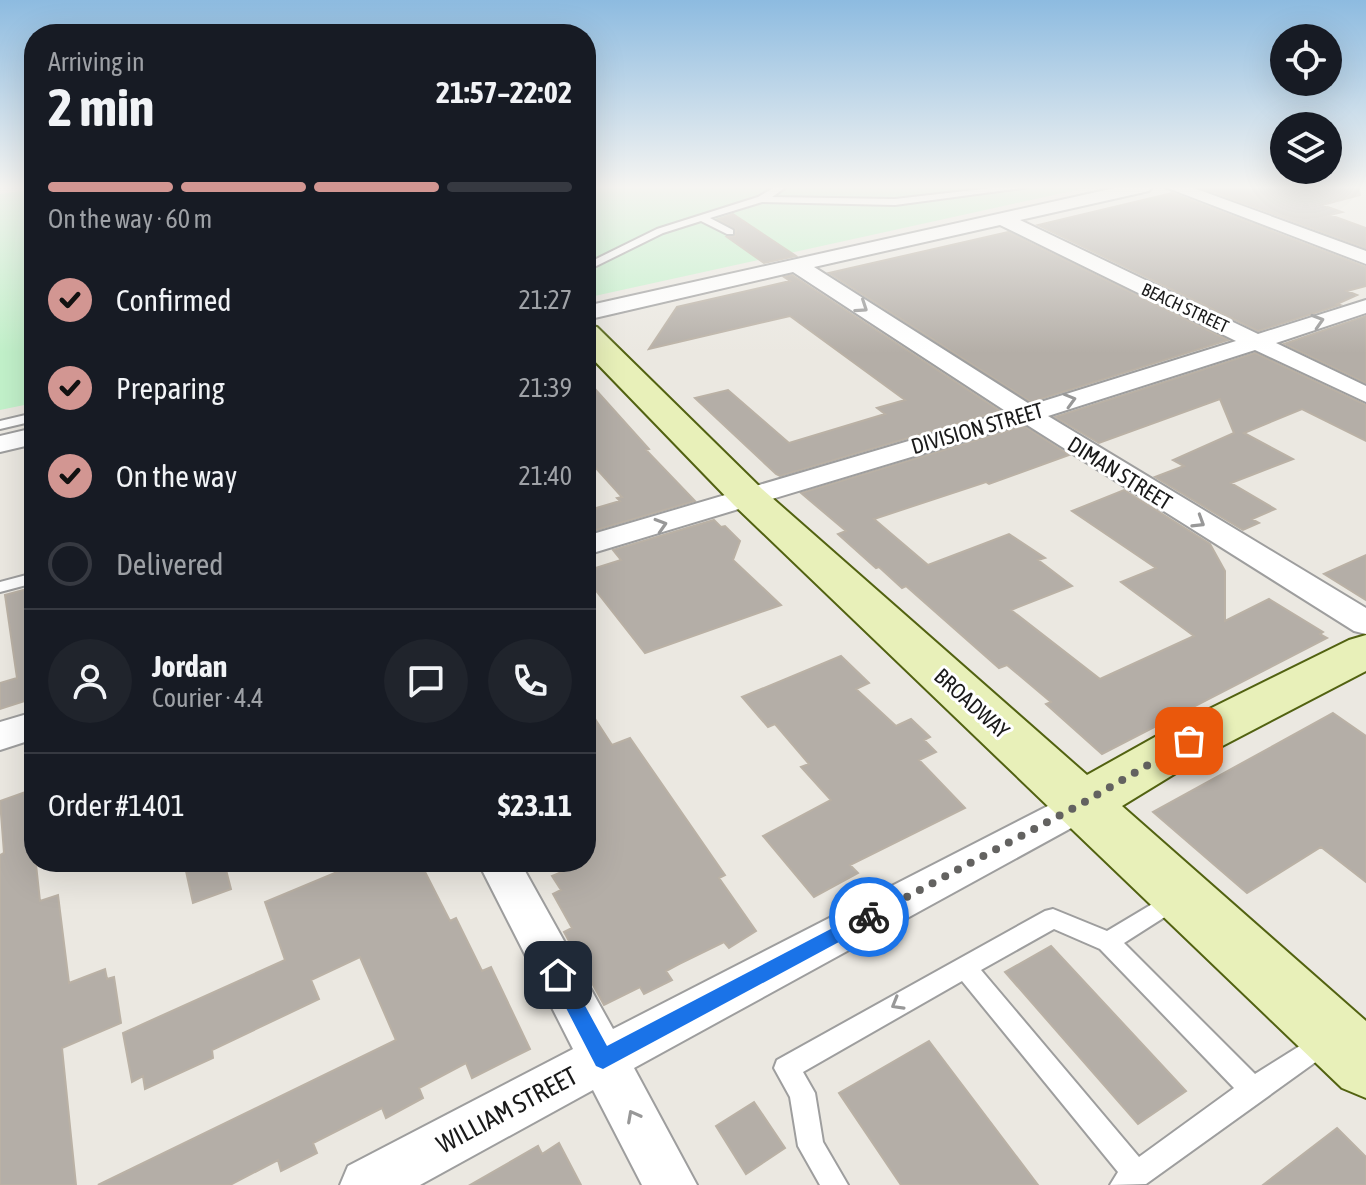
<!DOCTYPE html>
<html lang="en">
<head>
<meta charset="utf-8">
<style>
  :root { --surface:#171b24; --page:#20242c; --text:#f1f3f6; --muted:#9ea1a6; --line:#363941; --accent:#d29692 }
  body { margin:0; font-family:"Asap Condensed",sans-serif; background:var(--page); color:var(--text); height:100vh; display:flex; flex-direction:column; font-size:30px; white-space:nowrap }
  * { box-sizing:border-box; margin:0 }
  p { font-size:26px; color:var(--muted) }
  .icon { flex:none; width:44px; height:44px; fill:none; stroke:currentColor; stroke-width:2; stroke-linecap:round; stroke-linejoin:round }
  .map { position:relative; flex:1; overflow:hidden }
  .side { position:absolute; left:24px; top:24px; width:572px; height:848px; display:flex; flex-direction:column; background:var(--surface); border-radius:32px; box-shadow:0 8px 32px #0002 }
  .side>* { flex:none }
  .fabs { position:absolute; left:1270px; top:24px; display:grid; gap:16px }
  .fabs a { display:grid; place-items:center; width:72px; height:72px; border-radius:50%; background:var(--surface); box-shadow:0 8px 32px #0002; font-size:40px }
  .pin { position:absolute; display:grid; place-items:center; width:68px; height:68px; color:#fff; margin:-34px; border-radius:16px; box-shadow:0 4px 12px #0006 }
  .courier { position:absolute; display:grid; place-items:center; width:80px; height:80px; margin:-40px; border:6px solid #1a73e8; border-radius:50%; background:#fff; color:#222; box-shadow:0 2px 10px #0007 }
  .overview em { font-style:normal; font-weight:700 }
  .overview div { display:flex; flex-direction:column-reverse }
  .overview { display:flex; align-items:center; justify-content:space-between; height:136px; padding:0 24px }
  h1 { font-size:52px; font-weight:700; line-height:60px }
  .bar { display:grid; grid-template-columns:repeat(4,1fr); gap:12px 8px; align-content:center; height:96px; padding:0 24px }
  .bar i { height:10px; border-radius:6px; background:var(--line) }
  .bar .selected { background:var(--accent) }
  .bar p { grid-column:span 4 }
  .line { display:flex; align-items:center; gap:20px; padding:0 24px; border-top:2px solid var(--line) }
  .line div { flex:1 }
  .round { display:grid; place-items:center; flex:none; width:84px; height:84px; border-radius:42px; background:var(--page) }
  ol { padding:0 24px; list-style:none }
  li { display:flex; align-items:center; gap:24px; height:88px }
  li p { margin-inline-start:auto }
  li .icon { padding:8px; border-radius:50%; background:var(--accent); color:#111; stroke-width:4 }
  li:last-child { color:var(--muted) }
  li i { width:44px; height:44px; border:4px solid var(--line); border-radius:50% }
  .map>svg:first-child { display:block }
</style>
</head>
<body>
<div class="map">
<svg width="1366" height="1185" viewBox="0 0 1366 1185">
  <rect width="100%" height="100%" fill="#ebe8e1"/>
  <path fill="#c2f1ca" d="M586,187H1090L590,297L586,293Z
    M34,189V403L0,410V194Z"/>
  <path fill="#b4aea7" stroke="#bab1a5" stroke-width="2" d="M1200,187H1359L1360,195L1322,205L1342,212L1330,215L1366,228V248Z
    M1172,193L1366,267V286L1347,291L1357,295L1337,304L1340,305L1258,331L1038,225Z
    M733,214L796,256L764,263L727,237L735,236L736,230L718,219Z
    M1008,232L1228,340L1031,402L829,273Z
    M792,275L1000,411L780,476L776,474L695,398L728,390L789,443L885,414L877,408L905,400L790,316L649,349L677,307L790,281L784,277Z
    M1366,316V383L1284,344Z
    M1255,353L1366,405V441L1302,409L1244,433L1293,459L1231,483L1275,509L1252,519L1259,523L1243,530L1155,477L1184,466L1173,460L1234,433L1220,399L1099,443L1055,417Z
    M586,379L649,449L646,450L695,501L596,530L586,517V511L620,501L617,498L622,497L586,457Z
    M1024,426L1069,455L989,484L986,482L874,519L928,565L1009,534L1045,558L1038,560L1072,586L1011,610L1100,679L1194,636L1121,582L1156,568L1072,511L1124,490L1210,544L1225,571V621L1269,599L1323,632L1320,634L1327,638L1102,754L1046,704L1051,702L1007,665L999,668L906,586L902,588L879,567L876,568L838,534L846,531L801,493Z
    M714,520L721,527L725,526L740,541L733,560L781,605L645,653L586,578V571L621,560L613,550Z
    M1366,555V600L1324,574Z
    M34,587V698L0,709V683L17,678L5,595Z
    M841,656L869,683L856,689L896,726L911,719L930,737L924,740L936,752L919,760L965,808L850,865L858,873L814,897L763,836L831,800L801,767L809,764L775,724L768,727L742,697Z
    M586,705L612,745L630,738L725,875L719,878L756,931L729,948L724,942L679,964L666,971L672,980L644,994L640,987L604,1005L564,932L572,928L553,894L561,890L552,876L586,862Z
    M1333,713L1366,736V882L1321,847L1247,893L1153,812Z
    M28,791L40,901L58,895L69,983L105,969L107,979L114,977L121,1023L62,1048L76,1185H0V855L4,853L0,801Z
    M184,862H224L231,889L193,903Z
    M361,862H420L450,921L456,918L482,971L491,967L530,1049L472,1078L466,1063L419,1088L423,1098L386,1118L382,1108L313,1143L317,1153L281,1171L278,1160L230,1185H98L396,1040L360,957L311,980L319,999L212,1050L213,1058L145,1089L143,1076L132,1082L123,1033L285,960L265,902Z
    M1051,946L1186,1091L1138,1124L1005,972Z
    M929,1041L1038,1185H901L839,1093Z
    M754,1102L785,1148L746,1174L716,1126Z
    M1337,1128L1366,1157V1185H1263Z
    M559,1143L581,1185H470L538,1146L542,1154Z"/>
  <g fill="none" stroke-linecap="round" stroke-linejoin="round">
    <g stroke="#9e9e9e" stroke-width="4">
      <path id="service" d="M775,187H786L772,197L895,199L1000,187H1029L895,205L762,202L710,218L733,230V234H727L701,221L663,233L586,271V264L657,229L758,197Z
        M34,413V421L0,429V421Z
        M34,573V583L0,592V582Z
        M1174,891L1182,894L1185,900L1182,906L1124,943L1255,1074L1322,1032L1331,1035L1334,1043L1331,1051L1146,1184L1110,1185L1118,1172L962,981L803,1072L815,1093L823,1142L848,1185H820L798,1146L790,1097L774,1068L777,1060L1045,911L1053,909L1107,931ZM1054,929L1100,949L1234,1088L1139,1157L981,970Z"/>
    </g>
    <g stroke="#9e9e9e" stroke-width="4">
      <path id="minor" d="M1119,187H1152L1149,191L1020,220L1258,334L1366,300V313L1276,343L1366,386V402L1255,350L1048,416L1366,608V634L1354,631L1024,423L586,555V536L1007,412L793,272L586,320V306ZM1000,225L1236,341L1031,405L814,267Z
        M1165,187H1191L1366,251V264Z
        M34,428V444L0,452V436Z
        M34,712V739L0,750V722Z
        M1081,789L1095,793L1101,804L1095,815L634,1068L697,1185H642L593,1090L420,1185H340L348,1166L573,1049L478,862H520L613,1029Z"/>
    </g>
    <g stroke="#526211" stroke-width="4">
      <path id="secondary" d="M586,325L597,327L762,489L1087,775L1171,728L1349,640L1366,635V671L1207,754L1122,806L1366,1021V1098L1342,1088L734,505L586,352Z"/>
    </g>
    <use href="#service" fill="#fff" fill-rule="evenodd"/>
    <use href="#minor" fill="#fff" fill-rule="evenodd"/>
    <use href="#secondary" fill="#e8f0b9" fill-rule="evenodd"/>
  </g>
  <defs><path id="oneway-chevron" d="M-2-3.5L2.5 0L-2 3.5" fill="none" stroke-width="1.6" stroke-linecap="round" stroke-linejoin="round" transform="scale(2)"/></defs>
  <g stroke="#989898">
    <use href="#oneway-chevron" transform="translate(862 307) rotate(34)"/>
    <use href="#oneway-chevron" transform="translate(1318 321) rotate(-17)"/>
    <use href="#oneway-chevron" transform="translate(1070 400) rotate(-16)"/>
    <use href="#oneway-chevron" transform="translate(1199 522) rotate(32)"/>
    <use href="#oneway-chevron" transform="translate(661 525) rotate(-17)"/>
    <use href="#oneway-chevron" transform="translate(897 1004) rotate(150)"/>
    <use href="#oneway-chevron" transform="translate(633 1116) rotate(-118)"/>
  </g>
  <linearGradient id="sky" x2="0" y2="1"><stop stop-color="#8dbbe0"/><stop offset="0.53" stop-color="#f6f5f2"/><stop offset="1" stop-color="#f6f5f2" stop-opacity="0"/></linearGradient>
  <rect width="1366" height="353" fill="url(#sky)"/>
  <path fill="#1a73e8" d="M869,909L876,912L878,917L876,922L603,1069L596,1066L549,975L552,969L558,966L565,969L607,1046Z"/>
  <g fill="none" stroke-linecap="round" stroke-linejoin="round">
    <path stroke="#636260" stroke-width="8" stroke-dasharray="0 14.4" d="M869,917L1081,804L1189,741"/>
  </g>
  <g text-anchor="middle" stroke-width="6" stroke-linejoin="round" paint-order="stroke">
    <g font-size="18" fill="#1a1a1a" stroke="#fff">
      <text transform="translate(1185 308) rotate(25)" y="6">BEACH STREET</text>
    </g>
    <g font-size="22" fill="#1a1a1a" stroke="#fff">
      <text transform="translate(977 428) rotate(-16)" y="8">DIVISION STREET</text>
      <text transform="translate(1120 473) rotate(32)" y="8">DIMAN STREET</text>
      <text transform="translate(972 703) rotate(42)" y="8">BROADWAY</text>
    </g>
    <g font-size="26" fill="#1a1a1a" stroke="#fff">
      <text transform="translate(507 1110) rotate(-28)" y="9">WILLIAM STREET</text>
    </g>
  </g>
</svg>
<div class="fabs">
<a><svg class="icon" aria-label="locate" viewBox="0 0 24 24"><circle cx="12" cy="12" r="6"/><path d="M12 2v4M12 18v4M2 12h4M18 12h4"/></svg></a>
<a><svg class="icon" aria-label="layers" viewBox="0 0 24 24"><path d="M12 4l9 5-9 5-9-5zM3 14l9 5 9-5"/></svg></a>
</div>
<div class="pin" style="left:1189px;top:741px;background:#ea580c"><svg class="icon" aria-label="bag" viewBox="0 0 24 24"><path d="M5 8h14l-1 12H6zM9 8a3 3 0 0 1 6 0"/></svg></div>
<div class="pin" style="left:558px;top:975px;background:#1f2937"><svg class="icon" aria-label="home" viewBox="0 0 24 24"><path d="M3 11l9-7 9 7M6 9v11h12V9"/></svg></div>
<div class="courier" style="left:869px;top:917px"><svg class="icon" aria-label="bike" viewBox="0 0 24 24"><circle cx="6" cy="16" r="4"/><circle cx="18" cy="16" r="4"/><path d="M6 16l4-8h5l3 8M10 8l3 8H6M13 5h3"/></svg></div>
<section class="side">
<div class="overview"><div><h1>2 min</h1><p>Arriving in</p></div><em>21:57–22:02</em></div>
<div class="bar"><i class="selected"></i><i class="selected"></i><i class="selected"></i><i></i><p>On the way · 60 m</p></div>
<ol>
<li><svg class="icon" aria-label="check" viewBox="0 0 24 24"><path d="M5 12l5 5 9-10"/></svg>Confirmed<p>21:27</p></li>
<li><svg class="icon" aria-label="check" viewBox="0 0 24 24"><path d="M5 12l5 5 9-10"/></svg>Preparing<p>21:39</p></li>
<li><svg class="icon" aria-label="check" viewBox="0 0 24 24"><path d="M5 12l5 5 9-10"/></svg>On the way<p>21:40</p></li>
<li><i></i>Delivered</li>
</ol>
<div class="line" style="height:144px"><a class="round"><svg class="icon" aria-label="person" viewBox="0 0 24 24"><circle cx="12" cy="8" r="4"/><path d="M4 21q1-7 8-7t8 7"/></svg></a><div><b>Jordan</b><p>Courier · 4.4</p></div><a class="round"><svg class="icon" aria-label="chat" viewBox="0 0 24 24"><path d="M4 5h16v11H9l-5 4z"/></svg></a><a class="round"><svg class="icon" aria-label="phone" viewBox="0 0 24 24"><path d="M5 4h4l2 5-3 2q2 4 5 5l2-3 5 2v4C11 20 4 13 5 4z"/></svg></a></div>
<div class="line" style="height:104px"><div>Order #1401</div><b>$23.11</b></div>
</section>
</div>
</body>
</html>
